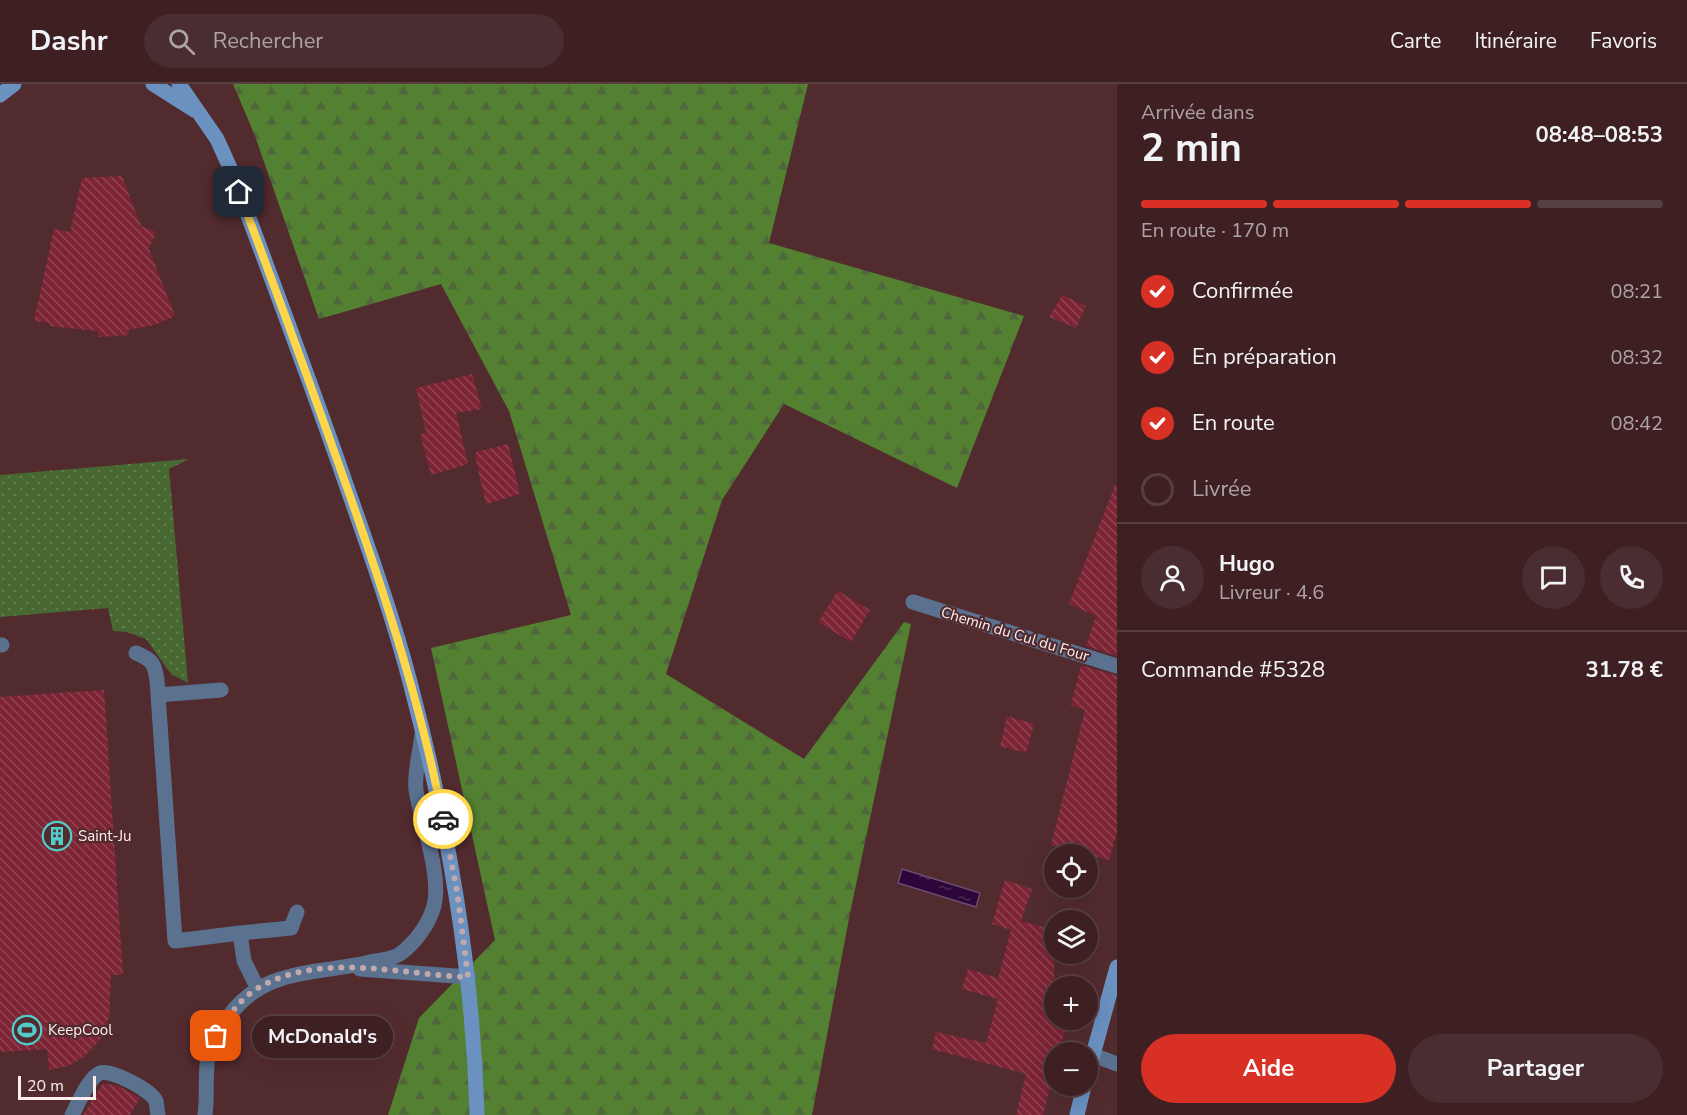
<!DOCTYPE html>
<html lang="fr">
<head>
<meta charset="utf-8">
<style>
  :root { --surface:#3e2023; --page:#492d30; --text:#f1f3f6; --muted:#ada3a6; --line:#573e41; --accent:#d93025 }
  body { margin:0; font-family:"Nunito Sans",sans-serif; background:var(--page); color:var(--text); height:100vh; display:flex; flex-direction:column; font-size:22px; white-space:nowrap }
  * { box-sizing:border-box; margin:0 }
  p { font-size:20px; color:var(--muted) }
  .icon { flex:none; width:33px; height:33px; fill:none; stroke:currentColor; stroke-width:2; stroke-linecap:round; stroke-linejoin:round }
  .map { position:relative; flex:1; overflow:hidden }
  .details { display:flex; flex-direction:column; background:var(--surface); width:570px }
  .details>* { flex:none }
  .tools { position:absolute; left:1044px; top:760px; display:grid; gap:12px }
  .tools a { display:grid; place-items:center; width:54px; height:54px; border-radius:50%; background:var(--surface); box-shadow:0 6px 24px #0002,0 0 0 2px var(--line); font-size:30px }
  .scale { position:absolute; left:18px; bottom:15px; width:78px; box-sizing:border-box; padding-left:6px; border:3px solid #fdedee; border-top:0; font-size:16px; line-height:21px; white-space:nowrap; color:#fdedee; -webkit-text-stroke:4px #522b2f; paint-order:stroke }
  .pin { position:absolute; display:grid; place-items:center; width:51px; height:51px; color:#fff; margin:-26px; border-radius:12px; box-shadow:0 3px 9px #0006 }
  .courier { position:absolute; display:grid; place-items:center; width:60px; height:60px; margin:-30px; border:4px solid #ffd54a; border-radius:50%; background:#fff; color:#222; box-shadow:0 2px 8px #0007 }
  .bubble { position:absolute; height:42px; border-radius:21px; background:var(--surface); box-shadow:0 6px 24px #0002,0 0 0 2px var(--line); font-size:20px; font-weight:700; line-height:42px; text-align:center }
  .overview em { font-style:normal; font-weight:700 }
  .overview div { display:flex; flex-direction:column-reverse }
  .overview { display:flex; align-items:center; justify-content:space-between; height:102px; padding:0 24px }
  h1 { font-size:39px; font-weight:700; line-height:45px }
  .bar { display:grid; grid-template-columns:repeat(4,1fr); gap:9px 6px; align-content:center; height:72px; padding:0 24px }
  .bar i { height:8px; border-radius:4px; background:var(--line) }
  .bar .on { background:var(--accent) }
  .bar p { grid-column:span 4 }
  .line { display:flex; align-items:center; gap:15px; padding:0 24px; border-top:2px solid var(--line) }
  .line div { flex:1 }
  .round { display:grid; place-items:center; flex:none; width:63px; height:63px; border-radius:32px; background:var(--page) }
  ol { padding:0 24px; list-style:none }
  li { display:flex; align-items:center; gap:18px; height:66px }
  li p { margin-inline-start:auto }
  li .icon { padding:6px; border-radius:50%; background:var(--accent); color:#fff; stroke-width:4 }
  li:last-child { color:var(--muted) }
  li i { width:33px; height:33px; border:3px solid var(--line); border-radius:50% }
  .action { display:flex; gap:12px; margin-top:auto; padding:12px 24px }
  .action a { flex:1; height:69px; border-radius:36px; background:var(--accent); color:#fff; font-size:24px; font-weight:700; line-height:69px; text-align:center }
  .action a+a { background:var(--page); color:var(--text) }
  header { display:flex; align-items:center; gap:36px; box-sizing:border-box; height:84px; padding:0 30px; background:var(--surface); border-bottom:2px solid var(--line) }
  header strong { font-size:28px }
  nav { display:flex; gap:33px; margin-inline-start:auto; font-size:21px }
  .search { width:420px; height:54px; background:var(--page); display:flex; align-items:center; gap:15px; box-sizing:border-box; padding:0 21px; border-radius:33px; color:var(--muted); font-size:22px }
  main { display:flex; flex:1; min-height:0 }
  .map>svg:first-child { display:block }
</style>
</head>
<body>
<header>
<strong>Dashr</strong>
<div class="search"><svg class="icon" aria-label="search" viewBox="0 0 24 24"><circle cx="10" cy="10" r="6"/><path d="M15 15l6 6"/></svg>Rechercher</div>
<nav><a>Carte</a><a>Itinéraire</a><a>Favoris</a></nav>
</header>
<main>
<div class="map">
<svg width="1117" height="1031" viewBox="0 0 1117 1031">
  <defs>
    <pattern id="grass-dots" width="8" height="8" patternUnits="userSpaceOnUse" patternTransform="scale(1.5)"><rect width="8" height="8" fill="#476831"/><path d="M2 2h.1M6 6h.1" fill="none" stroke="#627e4f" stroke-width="1.8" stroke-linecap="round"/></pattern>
    <pattern id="forest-firs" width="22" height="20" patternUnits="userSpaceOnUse" patternTransform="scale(1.5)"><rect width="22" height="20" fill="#538131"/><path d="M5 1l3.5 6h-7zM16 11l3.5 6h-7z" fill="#50673b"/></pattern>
    <pattern id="water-ripples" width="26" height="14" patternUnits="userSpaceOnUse" patternTransform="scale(1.5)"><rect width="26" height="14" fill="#2c063b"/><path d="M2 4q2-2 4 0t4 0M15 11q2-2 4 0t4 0" fill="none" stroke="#4c2b58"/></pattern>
    <pattern id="building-back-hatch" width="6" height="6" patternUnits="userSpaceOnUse" patternTransform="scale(1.5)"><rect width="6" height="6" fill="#7d2435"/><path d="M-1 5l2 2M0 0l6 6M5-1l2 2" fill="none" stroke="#904453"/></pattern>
  </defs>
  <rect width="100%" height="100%" fill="#522b2f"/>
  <path fill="url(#grass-dots)" d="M189,375L169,385L188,599L171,590L146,555L127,548L113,547L108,524L0,533V391Z"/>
  <path fill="url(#forest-firs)" d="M233,0H808L769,159L1024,232L957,404L784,320L722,416L666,590L804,675L904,538L911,540L850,829L812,1031H388L419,934L495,856L431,564L571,531L509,327L441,200L319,235L255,52Z"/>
  <path fill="url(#water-ripples)" stroke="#6b4b71" stroke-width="1.5" d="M902,785L980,809L976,823L898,799Z"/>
  <path fill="url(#building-back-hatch)" d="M122,92L141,142L156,148L149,165L175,232L154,241L128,246L129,251L99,253L98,247L50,242V239L34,237L54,145L70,148L82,94Z
    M1062,211L1086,222L1076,244L1049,233Z
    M472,290L482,325L456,329L468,380L431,391L420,350L426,349L416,304Z
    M508,360L520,410L486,420L476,377V368Z
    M1115,401H1117V572L1086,562L1096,532L1069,520Z
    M838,507L870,526L851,558L818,538Z
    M1081,581L1117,592V748L1109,776L1051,761L1085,626L1071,621Z
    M104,606L123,891H111L109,934L101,954L95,961L84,973L68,982L49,986L47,965L0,968V613Z
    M1007,632L1034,640L1026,669L1000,662Z
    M1005,796L1032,805L1021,837L1054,846V936H1068L1059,969H1054V987L1043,1031H1016L1026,990L932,965L936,948L986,959L998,915L962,905L968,885L998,894L1011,846L992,840Z
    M103,999L118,1002L140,1014L130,1031H83Z"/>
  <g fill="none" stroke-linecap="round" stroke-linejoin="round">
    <path stroke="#5a7290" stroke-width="15" d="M913,518L1117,582
      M0,561H2
      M136,569C153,576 154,579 157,596L175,857L240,849L244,877L258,905
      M158,611L221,606
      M240,849L291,844L297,828
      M360,885L469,893
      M72,1031C78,1020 89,993 100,989C111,985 151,1006 156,1017C157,1021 157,1027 158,1031
      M205,1031C208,1010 204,987 209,967C212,956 220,945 227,935C262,883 316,891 370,878C379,876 393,875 400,870C415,859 429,840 434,822C442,790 421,739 416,706C414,689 420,668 422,651"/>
    <path stroke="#5a7290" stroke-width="15" d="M1093,971L1117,980"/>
    <path stroke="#6b91c1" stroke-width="15" d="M153,0L194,26
      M179,0L217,55L231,86C271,193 311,299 348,406C370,469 393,533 410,598C448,742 473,883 477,1031
      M0,11L14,0
      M1088,989L1117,883
      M1077,1031L1084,1002"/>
  </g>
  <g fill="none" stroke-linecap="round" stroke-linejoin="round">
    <path stroke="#c1a9ab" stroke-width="6" stroke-dasharray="0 10.8" d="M216,952C228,934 239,915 258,904C321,867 401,891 468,893L457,807L443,735"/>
    <path stroke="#ffd54a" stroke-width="8" d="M239,108C277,209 314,310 350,412C387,517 422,625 443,735"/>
  </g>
  <defs>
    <g id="building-ring" transform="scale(1.5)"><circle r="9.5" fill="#522b2f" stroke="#52cdcb" stroke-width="1.5"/><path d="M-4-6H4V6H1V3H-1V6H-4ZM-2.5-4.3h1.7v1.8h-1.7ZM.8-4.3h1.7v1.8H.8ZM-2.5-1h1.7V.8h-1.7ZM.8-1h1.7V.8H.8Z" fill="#52cdcb"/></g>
    <g id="stadium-ring" transform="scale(1.5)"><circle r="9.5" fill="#522b2f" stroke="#52cdcb" stroke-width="1.5"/><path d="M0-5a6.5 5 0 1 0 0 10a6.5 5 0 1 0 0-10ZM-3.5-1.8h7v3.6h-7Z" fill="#52cdcb"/></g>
  </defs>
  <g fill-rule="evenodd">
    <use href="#building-ring" x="57" y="752"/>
    <use href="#stadium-ring" x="27" y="946"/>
  </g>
  <g text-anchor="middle" stroke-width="4.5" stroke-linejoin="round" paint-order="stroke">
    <g font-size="15" fill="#fdedee" stroke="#522b2f">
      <text transform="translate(1015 550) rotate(17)" y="5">Chemin du Cul du Four</text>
    </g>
    <g font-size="15" fill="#fdedee" stroke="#522b2f" text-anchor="start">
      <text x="78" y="757">Saint-Ju</text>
      <text x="48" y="951">KeepCool</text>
    </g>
  </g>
</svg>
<div class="tools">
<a><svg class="icon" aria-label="locate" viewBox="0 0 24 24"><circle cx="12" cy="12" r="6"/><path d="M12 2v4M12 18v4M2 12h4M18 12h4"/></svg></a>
<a><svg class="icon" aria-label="layers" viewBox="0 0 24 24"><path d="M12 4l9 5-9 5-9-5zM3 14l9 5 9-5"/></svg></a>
<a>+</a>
<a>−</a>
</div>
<div class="scale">20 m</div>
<div class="pin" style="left:216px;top:952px;background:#ea580c"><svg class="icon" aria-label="bag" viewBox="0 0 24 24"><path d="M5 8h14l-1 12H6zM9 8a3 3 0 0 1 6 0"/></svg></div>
<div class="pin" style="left:239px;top:108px;background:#1f2937"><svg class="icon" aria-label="home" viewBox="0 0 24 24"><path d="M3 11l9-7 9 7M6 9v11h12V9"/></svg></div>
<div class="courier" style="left:443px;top:735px"><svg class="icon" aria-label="car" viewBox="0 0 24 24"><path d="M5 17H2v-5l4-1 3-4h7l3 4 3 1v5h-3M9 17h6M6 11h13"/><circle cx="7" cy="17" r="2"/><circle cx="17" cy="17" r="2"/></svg></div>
<div class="bubble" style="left:252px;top:932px;width:141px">McDonald's</div>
</div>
<section class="details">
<div class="overview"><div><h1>2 min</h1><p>Arrivée dans</p></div><em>08:48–08:53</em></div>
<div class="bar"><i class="on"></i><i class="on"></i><i class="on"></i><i></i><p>En route · 170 m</p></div>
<ol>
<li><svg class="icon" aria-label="check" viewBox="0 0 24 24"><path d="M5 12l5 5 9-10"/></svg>Confirmée<p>08:21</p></li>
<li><svg class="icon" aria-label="check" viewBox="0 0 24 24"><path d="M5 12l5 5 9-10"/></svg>En préparation<p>08:32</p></li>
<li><svg class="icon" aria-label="check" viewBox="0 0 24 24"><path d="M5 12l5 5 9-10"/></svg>En route<p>08:42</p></li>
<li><i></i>Livrée</li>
</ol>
<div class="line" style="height:108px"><a class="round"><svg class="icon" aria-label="person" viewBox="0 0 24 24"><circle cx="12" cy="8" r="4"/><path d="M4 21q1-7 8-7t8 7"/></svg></a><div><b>Hugo</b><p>Livreur · 4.6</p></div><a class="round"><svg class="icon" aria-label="chat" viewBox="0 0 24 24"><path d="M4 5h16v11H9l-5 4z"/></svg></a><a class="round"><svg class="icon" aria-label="phone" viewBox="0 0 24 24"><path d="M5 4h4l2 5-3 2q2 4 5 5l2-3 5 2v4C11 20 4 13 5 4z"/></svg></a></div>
<div class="line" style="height:78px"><div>Commande #5328</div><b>31.78 €</b></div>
<div class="action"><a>Aide</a><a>Partager</a></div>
</section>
</main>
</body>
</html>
